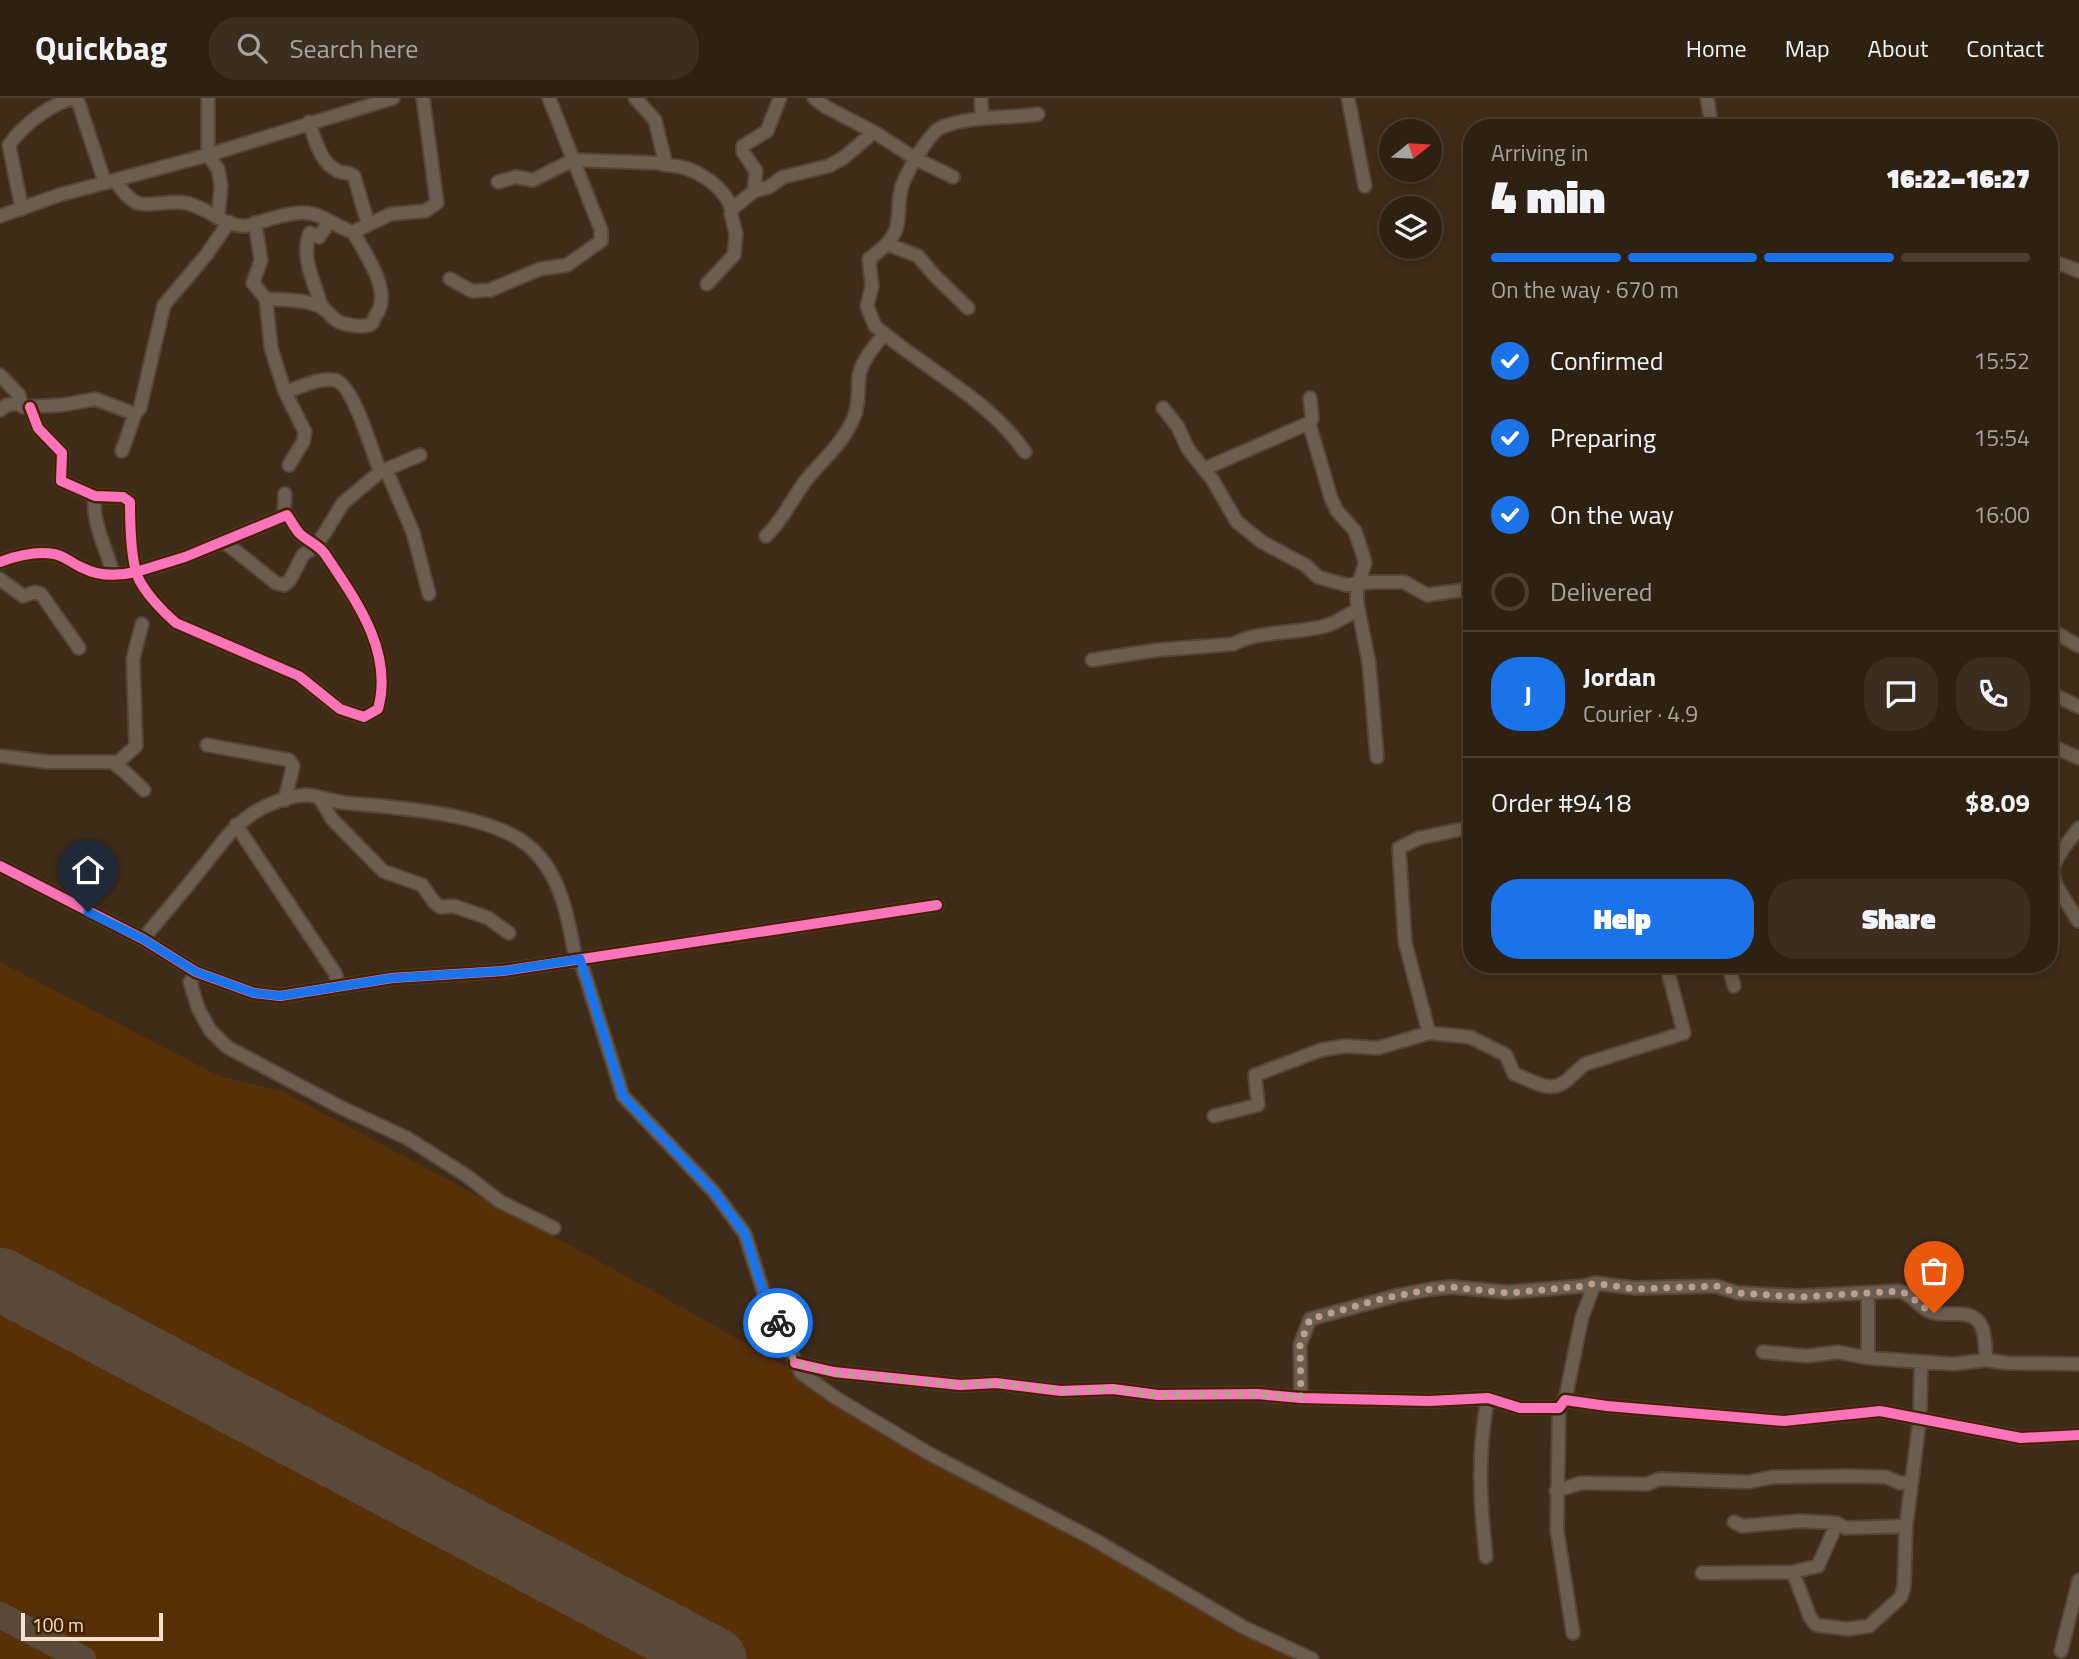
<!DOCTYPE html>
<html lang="en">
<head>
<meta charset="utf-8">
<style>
  :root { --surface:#2f2112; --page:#3b2e20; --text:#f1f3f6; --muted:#a7a39f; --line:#4a3e32; --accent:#1a73e8 }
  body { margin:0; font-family:"Titillium Web",sans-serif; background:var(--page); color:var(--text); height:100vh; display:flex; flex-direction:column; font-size:26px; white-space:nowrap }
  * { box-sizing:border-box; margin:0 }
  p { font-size:23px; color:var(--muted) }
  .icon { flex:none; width:38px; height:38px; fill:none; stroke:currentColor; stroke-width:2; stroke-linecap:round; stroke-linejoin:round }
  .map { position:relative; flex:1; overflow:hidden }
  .side { position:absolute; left:1463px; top:21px; width:595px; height:854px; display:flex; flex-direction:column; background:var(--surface); border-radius:28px; box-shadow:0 4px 18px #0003,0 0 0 2px var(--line) }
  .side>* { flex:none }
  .needle { width:46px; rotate:72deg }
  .fabs { position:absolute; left:1379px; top:21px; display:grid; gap:14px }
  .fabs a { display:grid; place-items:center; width:63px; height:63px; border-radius:50%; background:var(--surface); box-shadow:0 4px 18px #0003,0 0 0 2px var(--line); font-size:35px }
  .scale { position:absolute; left:21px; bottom:18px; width:142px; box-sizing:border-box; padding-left:7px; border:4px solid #f7e0ce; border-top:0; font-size:19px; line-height:24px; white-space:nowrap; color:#f7e0ce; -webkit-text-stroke:5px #442100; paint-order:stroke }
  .pin { position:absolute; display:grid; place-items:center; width:60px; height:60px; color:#fff; margin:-72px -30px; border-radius:50% 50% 50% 0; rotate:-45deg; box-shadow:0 0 7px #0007 }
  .pin .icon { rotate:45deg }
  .courier { position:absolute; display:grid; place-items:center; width:70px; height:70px; margin:-35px; border:5px solid #1a73e8; border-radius:50%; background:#fff; color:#222; box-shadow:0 2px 9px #0007 }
  .overview em { font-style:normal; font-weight:800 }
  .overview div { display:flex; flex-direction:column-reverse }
  .overview { display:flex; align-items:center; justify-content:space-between; height:119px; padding:0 28px }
  h1 { font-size:46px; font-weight:800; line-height:52px }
  .bar { display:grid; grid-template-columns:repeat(4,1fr); gap:10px 7px; align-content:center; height:84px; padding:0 28px }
  .bar i { height:9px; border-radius:5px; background:var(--line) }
  .bar .active { background:var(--accent) }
  .bar p { grid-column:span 4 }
  .line { display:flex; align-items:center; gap:18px; padding:0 28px; border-top:2px solid var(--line) }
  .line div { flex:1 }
  .round { display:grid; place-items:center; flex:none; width:74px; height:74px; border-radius:28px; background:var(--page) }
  ol { padding:0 28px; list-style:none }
  li { display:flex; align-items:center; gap:21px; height:77px }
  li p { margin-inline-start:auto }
  li .icon { padding:7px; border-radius:50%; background:var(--accent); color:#fff; stroke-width:4 }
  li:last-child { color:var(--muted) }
  li i { width:38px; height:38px; border:4px solid var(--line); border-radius:50% }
  .primary-button { display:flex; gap:14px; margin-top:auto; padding:14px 28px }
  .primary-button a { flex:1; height:80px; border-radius:28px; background:var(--accent); color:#fff; font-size:28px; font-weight:800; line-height:80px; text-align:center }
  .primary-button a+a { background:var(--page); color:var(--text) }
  header { display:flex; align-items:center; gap:42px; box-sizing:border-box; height:98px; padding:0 35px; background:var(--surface); border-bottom:2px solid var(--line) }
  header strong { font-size:33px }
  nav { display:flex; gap:38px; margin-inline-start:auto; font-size:24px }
  .search { width:490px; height:63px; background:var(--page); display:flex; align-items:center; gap:18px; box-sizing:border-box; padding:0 24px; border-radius:28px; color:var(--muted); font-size:26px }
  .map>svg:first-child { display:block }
</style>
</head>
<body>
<header>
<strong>Quickbag</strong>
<div class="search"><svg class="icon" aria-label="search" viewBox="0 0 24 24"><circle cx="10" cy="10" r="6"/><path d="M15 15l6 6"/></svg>Search here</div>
<nav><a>Home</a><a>Map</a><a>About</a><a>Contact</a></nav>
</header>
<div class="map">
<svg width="2079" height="1561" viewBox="0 0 2079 1561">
  <rect width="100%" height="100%" fill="#3f2c18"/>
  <path fill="#573008" d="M0,864L219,978L283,994L456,1086L617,1173L782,1266L842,1312L920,1356L1306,1561H0Z"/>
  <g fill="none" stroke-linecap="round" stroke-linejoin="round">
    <path stroke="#5a4938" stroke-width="26" d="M0,1517L83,1561"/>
    <path stroke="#5a4938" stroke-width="63" d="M0,1181L715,1561"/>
    <g stroke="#564639" stroke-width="16">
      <path id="street" d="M77,0L105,85
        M208,0V57L218,71L221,88L218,119
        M635,0L655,22L666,67C692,67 725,87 732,113
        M814,0L826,9L874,34L916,61L953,79
        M981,0L982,19
        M1348,0L1365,88
        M1707,0L1712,30
        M309,24C315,41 320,65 338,73C344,76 348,73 354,78L368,126
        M115,83C121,90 128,102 138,105C148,109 171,102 186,105C207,109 223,128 245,128C248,128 253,126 256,125C271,121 292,113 308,115C325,117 337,130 353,134C365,155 393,194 376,217C374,220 374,224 371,226C366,230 351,227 345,226C333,223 332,217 324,211C313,202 280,201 266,201
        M498,84L516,79L533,82L573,62L658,65L666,67
        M754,93L756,73L743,54V48L767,33L780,0
        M22,111L9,47C23,27 49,7 73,0
        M0,118L59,97L208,57L393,0
        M255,125L261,162L253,185L266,201L271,250L285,294L305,334L303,344L289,367
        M353,134L391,116L425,113L437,105L423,0
        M887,146L918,158L934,177L968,210
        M2049,166H2060L2079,173
        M450,181L472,193L490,192L540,171L567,167L601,143V132L549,0
        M707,186L734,157L736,136L731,116L733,110L754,93L769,89L783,79L829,68L843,60L874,34
        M322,209C315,187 300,158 310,135L319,139L329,124
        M0,277L19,297L21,305
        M285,294C299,290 319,279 334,282C353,284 373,356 380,374
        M1310,300L1312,321L1309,325L1331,400L1337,413L1355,433L1363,457L1365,465L1357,491V504L1369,565L1377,659
        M1163,310L1178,329L1188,351L1212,381L1237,424L1262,444L1305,467L1318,479L1346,487L1372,484H1404L1427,497L1463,492L1472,495
        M0,312L7,307L21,305L23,309L62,307L95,301L135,316
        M122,353L135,316L140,310L164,207L207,156L229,124
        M1025,354C988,300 923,270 875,228L867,208L872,188L869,161C879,153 889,146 895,134C901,121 897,106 901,92C904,78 929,34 942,29C973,17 1006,21 1038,16
        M1204,371L1309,325
        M386,372L413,434L429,496
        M95,398C91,424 107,451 113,476
        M284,417L285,396
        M766,438C784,421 792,400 807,381C825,359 845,344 855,316C859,304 858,290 859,278C862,262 875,248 884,236
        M223,443L276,485L284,487L290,482L303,457L315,448L324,436L343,405L380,374L420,357
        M0,464C16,458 36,453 54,456C65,458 73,466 83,470C100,479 118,478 136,474L185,459L287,417C291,423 295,430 299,435C307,443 319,447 325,456C355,501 394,553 378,611L364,619L340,611L299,578L176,525C163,514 143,493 137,477C131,459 130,423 130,404L123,399L95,398L61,383L62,355L38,330L30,309
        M0,481L23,498L35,494L41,496L79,550
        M2049,531L2079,548
        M1092,562L1157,552L1234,546C1256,532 1302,536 1328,527C1338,524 1349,516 1358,511
        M2049,594L2079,609
        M207,647L289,662L293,668L285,702
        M2049,647L2079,660
        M0,658L49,664H112L124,673L144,692
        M116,666L136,648L133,561L142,526
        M320,701L332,721L383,773L422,787L434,804L440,809L454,808L488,820L509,835
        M236,727L335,875L339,889
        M0,768L143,841L196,874L254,895L280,898L392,880L503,873L937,807
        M2078,823C2048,772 2041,779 2079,730
        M143,841C162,818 182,795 201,771C220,748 233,726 260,711C273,704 291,698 306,697C317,697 334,704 347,705C398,710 493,715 531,750C563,779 568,823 576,862
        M580,861L623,998L714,1094L745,1136L764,1196L801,1275L836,1300L928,1355L1093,1441L1243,1529L1312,1561
        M1728,866L1734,888
        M196,874L190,884L198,910L210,932L227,949L342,1010L407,1040L467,1078L499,1103L554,1130
        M1429,935L1405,844L1399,750L1419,740L1472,729
        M1214,1018L1258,1007L1255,977L1321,952L1345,948L1378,950L1429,935L1470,939L1506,957L1514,976C1530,981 1547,995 1563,985C1570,981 1577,972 1585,966L1684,935L1666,866
        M1763,1254L1807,1258L1838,1254L1868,1260L1954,1266L1986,1262L2007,1265L2079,1266
        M1868,1260V1196
        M795,1265L834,1274L960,1287L996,1285L1061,1293L1113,1291L1158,1297L1257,1296L1301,1300L1429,1303L1488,1300L1520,1310H1559L1565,1302L1607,1308L1784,1323L1880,1313L2021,1340L2079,1337
        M1301,1300L1300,1247L1310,1221L1399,1197L1432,1191L1451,1189L1508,1194L1584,1188L1595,1185L1634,1190L1716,1188L1738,1195L1800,1198L1899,1193C1914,1196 1918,1210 1931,1214C1940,1217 1950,1216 1959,1216C1987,1216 1985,1241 1986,1262
        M1565,1302L1582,1219L1595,1185
        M1559,1310L1557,1432L1573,1535
        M1556,1393L1581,1385L1647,1386L1660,1381L1748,1384L1773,1379L1848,1378L1886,1379L1900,1385L1912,1384
        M1734,1424L1742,1428L1800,1423L1837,1425L1845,1430L1906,1428
        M1486,1459C1480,1405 1477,1354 1488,1300
        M1793,1474L1810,1519L1816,1527L1848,1531L1869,1528L1901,1499L1904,1488L1906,1428L1920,1319L1921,1264
        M1702,1475L1793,1474L1818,1468L1837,1425
        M2061,1553L2079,1482"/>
    </g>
    <use href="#street" stroke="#6b5d4f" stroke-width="12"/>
    <g stroke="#442100" stroke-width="15">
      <path id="cycleway" d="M0,464C16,458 36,453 54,456C65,458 73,466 83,470C100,479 118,478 136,474L185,459L287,417C291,423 295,430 299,435C307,443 319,447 325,456C355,501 394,553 378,611L364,619L340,611L299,578L176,525C163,514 143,493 137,477C131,459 130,423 130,404L123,399L95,398L61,383L62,355L38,330L30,309
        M0,768L143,841L196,874L254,895L280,898L392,880L503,873L937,807
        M795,1265L834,1274L960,1287L996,1285L1061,1293L1113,1291L1158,1297L1257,1296L1301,1300L1429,1303L1488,1300L1520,1310H1559L1565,1302L1607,1308L1784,1323L1880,1313L2021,1340L2079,1337"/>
    </g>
    <use href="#cycleway" stroke="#fb73b8" stroke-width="10"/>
  </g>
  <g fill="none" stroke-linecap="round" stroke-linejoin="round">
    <path stroke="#b7a18e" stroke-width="7" stroke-dasharray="0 12.6" d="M778,1225L795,1265L834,1275L960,1287L996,1285L1061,1293L1113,1291L1158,1297L1257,1296L1301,1300L1300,1247L1310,1221L1381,1201L1432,1191L1451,1189L1508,1195L1584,1188L1595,1185L1634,1191L1716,1188L1738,1195L1800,1199L1899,1193C1914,1197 1920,1210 1934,1215"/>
    <path stroke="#1a73e8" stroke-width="9" d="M88,814L143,841L196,874L254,895L280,898L392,880L503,873L580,861L623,998L714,1094L745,1136L764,1196L778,1225"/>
  </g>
</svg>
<div class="fabs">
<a><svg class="needle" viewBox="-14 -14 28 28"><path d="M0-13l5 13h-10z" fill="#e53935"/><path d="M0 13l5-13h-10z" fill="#a7a39f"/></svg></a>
<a><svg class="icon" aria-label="layers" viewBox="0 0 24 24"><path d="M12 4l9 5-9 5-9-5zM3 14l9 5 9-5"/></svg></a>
</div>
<div class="scale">100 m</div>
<div class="pin" style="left:1934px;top:1215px;background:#ea580c"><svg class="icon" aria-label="bag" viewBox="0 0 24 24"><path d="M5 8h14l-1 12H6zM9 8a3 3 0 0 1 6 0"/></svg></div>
<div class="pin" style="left:88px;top:814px;background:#1f2937"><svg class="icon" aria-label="home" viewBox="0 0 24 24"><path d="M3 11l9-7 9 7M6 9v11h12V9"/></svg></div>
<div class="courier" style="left:778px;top:1225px"><svg class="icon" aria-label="bike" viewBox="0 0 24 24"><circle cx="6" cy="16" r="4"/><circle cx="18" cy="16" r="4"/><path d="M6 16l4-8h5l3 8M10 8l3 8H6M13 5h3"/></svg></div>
<section class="side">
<div class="overview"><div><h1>4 min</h1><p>Arriving in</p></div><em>16:22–16:27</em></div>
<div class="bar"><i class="active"></i><i class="active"></i><i class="active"></i><i></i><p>On the way · 670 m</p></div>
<ol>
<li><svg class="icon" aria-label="check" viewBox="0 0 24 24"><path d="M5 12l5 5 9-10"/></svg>Confirmed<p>15:52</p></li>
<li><svg class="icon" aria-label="check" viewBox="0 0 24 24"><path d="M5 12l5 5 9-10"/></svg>Preparing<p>15:54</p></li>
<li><svg class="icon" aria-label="check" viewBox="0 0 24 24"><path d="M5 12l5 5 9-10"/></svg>On the way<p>16:00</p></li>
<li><i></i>Delivered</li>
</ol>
<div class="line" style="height:126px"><b class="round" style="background:var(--accent);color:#fff">J</b><div><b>Jordan</b><p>Courier · 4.9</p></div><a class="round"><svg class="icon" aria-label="chat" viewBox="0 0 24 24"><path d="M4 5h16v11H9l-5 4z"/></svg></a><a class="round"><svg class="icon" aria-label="phone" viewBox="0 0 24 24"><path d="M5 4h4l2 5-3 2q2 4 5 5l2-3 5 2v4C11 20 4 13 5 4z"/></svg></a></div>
<div class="line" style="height:91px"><div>Order #9418</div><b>$8.09</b></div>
<div class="primary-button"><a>Help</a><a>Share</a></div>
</section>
</div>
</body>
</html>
